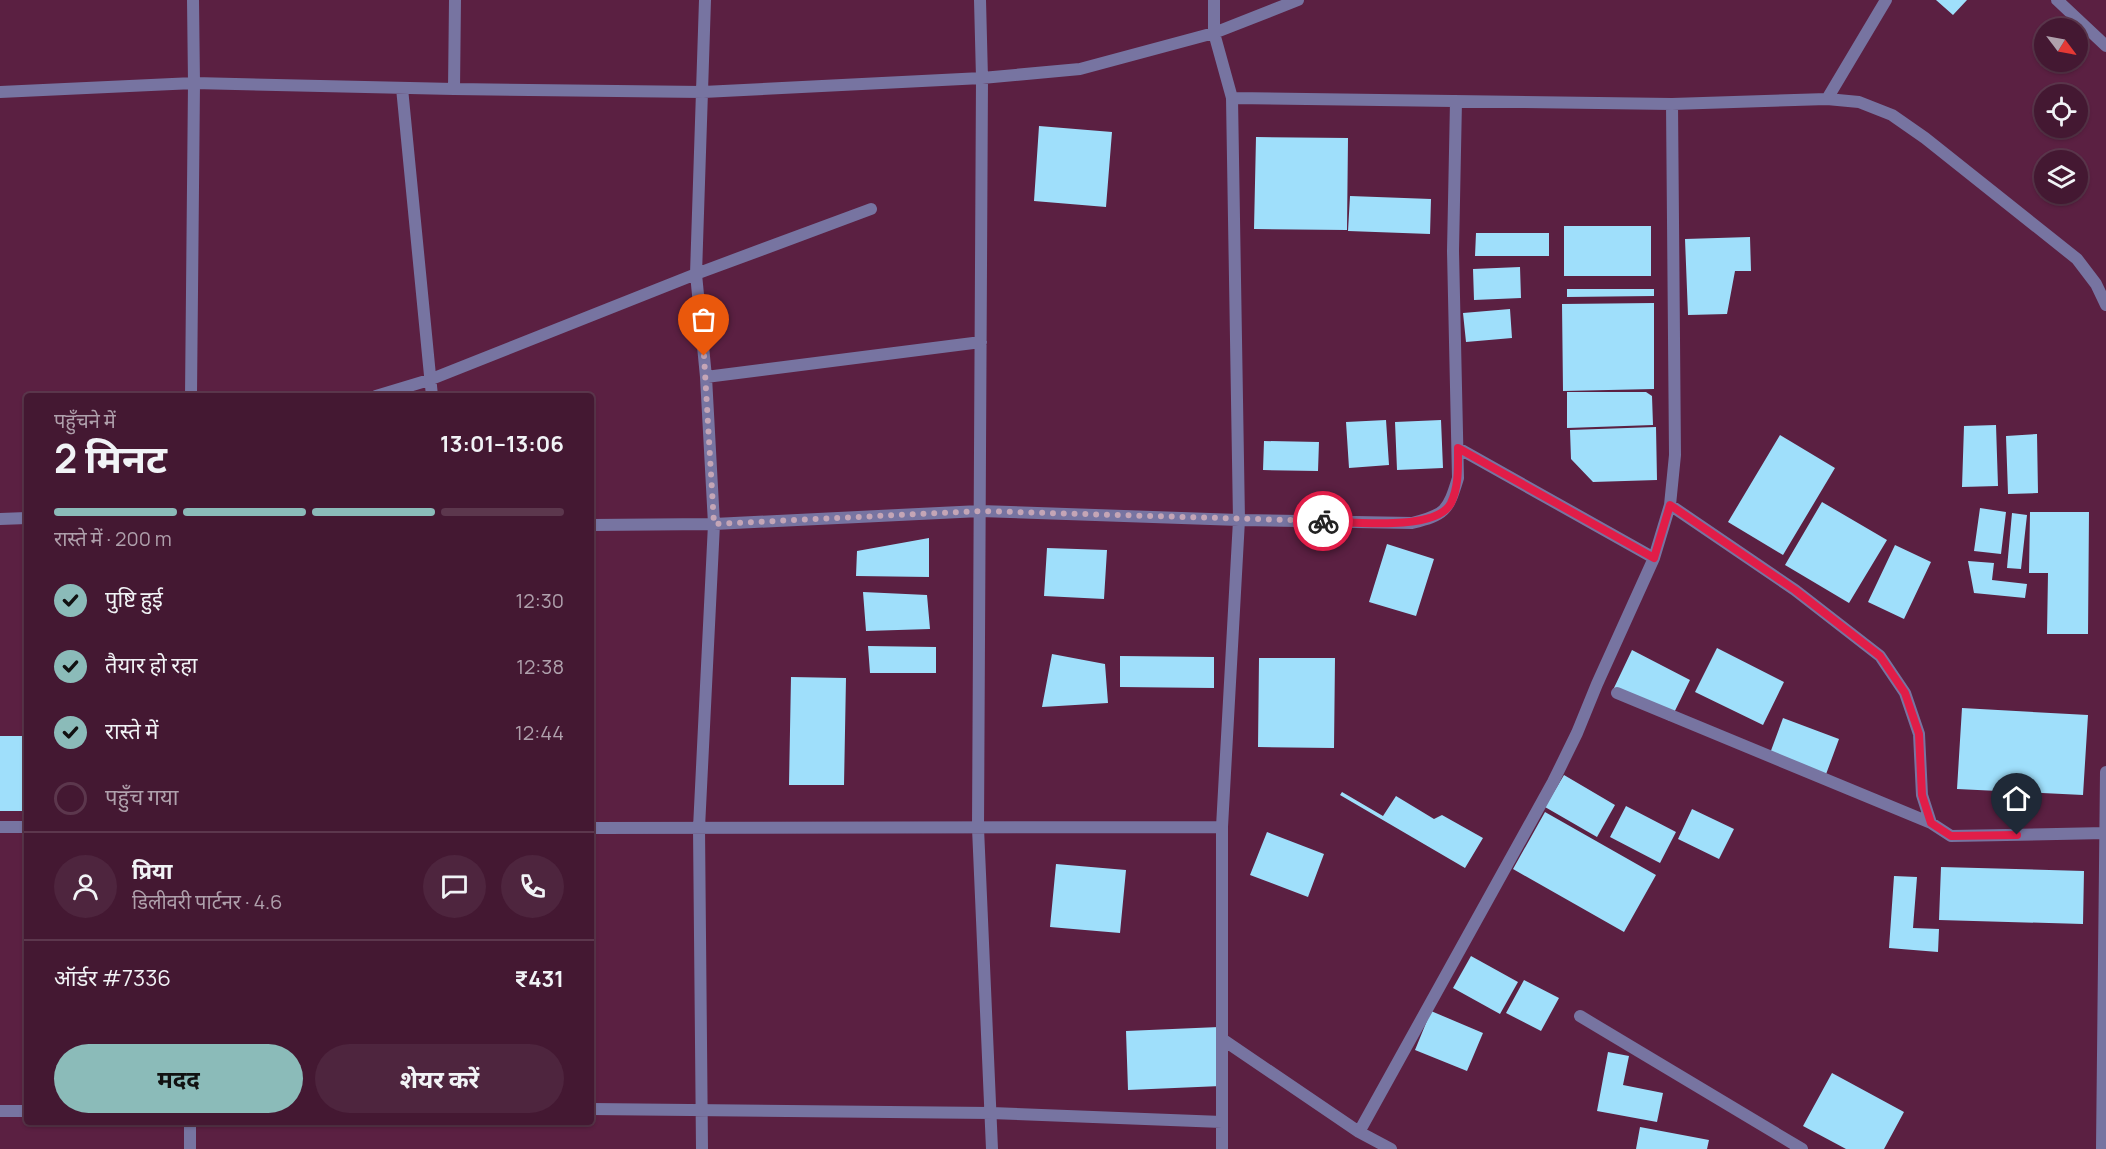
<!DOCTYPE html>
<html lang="hi">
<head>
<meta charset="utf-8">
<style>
  :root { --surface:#441832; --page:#4e253e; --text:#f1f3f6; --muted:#afa0ac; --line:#5c374d; --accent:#8bbbb9 }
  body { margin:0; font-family:Manrope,"Noto Sans Devanagari",sans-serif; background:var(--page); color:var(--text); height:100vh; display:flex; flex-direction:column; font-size:22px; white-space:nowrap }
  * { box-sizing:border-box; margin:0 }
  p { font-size:20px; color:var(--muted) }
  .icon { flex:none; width:33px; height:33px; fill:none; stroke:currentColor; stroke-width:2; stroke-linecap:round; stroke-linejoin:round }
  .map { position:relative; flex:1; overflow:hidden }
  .drawer { position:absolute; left:24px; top:393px; width:570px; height:732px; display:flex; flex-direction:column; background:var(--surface); border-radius:6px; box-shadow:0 2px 4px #0004,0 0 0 2px var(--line) }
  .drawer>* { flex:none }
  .needle { width:39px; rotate:122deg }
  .fabs { position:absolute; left:2034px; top:18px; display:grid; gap:12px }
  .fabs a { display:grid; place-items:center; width:54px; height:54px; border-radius:50%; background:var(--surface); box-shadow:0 2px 4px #0004,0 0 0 2px var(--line); font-size:30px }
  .pin { position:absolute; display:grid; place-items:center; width:51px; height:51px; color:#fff; margin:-62px -26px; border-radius:50% 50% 50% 0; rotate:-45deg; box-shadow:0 0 6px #0007 }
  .pin .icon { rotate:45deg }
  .courier { position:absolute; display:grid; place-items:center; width:60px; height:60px; margin:-30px; border:4px solid #e11d48; border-radius:50%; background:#fff; color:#222; box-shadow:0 2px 8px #0007 }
  .summary em { font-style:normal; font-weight:700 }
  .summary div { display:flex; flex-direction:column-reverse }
  .summary { display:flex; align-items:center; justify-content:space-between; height:102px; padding:0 30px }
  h1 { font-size:39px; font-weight:700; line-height:45px }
  .bar { display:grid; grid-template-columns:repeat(4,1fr); gap:9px 6px; align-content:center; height:72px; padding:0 30px }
  .bar i { height:8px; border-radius:4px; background:var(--line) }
  .bar .current { background:var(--accent) }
  .bar p { grid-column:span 4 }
  .line { display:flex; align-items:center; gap:15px; padding:0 30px; border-top:2px solid var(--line) }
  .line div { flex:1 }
  .round { display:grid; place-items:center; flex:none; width:63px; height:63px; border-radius:32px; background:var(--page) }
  ol { padding:0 30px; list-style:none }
  li { display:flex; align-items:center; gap:18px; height:66px }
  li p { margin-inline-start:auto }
  li .icon { padding:6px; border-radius:50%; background:var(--accent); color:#111; stroke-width:4 }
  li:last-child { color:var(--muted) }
  li i { width:33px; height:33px; border:3px solid var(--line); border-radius:50% }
  .button { display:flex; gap:12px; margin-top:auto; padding:12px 30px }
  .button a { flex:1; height:69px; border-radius:36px; background:var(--accent); color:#111; font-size:24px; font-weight:700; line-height:69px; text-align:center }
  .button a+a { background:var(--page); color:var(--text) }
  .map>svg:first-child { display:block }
</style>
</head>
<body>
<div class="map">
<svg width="2106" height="1149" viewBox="0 0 2106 1149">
  <rect width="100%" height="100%" fill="#5b2042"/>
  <path fill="#9fdffb" d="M1936,0H1967L1953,15Z
    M1039,126L1112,132L1106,207L1034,201Z
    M1256,137L1348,138L1347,230L1254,229Z
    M1350,196L1431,199L1430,234L1348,231Z
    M1564,226H1651V276H1564Z
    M1476,233H1549V256H1475Z
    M1750,237L1751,271H1735L1727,314L1688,315L1685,239Z
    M1520,267L1521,298L1474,300L1473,269Z
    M1567,289H1654V296L1567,297Z
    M1654,303V389L1563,391L1562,304Z
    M1510,309L1512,338L1466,342L1463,313Z
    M1567,392H1646L1652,396L1653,425L1567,428Z
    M1386,420L1389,465L1349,468L1346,422Z
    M1441,420L1443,468L1397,470L1395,422Z
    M1996,425L1998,486L1962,487L1964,426Z
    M1656,427L1657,480L1593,482L1571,459L1570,430Z
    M2037,434L2038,493L2008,494L2006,436Z
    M1780,435L1835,468L1783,555L1728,522Z
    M1264,441L1319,442L1318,471L1263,470Z
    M1822,502L1887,540L1849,603L1785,565Z
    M1980,508L2006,512L2001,554L1974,551Z
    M2030,512H2089L2088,634H2047L2048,573H2029Z
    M2012,513L2027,515L2021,569L2007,568Z
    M929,538V577L856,576L857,551Z
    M1387,544L1434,559L1416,616L1369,602Z
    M1895,545L1931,562L1904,619L1868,602Z
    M1047,548L1107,550L1104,599L1044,596Z
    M1968,561L1994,563L1992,580L2027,584L2025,598L1974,593Z
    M863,592L927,595L930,629L866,631Z
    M868,646L936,647V673H870Z
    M1717,648L1784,682L1763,725L1695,692Z
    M1632,650L1690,680L1670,721L1612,692Z
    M1052,654L1105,664L1108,703L1042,707Z
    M1120,656L1214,657V688L1120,687Z
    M1259,658H1335L1334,748L1258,747Z
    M791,677L846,678L844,785H789Z
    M1962,708L2088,715L2083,795L1957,789Z
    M1783,718L1839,739L1825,777L1769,756Z
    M0,736H27V811H0Z
    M1564,775L1615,805L1597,837L1545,807Z
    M1342,792L1383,816L1396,796L1434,819L1442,815L1483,838L1465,868L1340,795Z
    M1626,806L1676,832L1660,863L1610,837Z
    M1692,809L1734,829L1719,859L1678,839Z
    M1545,812L1656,875L1624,932L1513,869Z
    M1267,832L1324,854L1308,897L1250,875Z
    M1056,864L1126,870L1120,933L1050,927Z
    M1941,867L2084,871L2083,924L1939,920Z
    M1894,876L1917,877L1913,928L1939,929L1938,952L1889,948Z
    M1471,956L1518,982L1500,1014L1453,988Z
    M1524,980L1559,998L1541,1031L1506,1013Z
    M1431,1011L1483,1033L1467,1071L1415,1050Z
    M1219,1027L1221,1086L1128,1090L1126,1031Z
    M1608,1052L1629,1056L1623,1085L1663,1093L1657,1122L1597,1111Z
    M1832,1073L1904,1112L1884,1149H1846L1803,1126Z
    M1640,1127L1709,1140L1707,1149H1636Z"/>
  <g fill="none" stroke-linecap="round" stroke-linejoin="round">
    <path stroke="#7774a1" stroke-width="12" d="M980,0L982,78L978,828L992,1149
      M1214,0V33L1232,98L1672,104L1827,99L1859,102L1892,115L1925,138L2077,259L2096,284L2106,305
      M2057,0L2106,46
      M402,88L432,396
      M454,89L455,0
      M0,92L194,83L454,89L703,92L982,78L1080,69L1214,33L1298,0
      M1827,99L1886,0
      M706,377L981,342
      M191,396L194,83L193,0
      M376,396L429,380L696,274L871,209
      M1458,448L1654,558
      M1670,505L1795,590L1880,656L1905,693L1919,734L1922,795L1931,823L1951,836L2106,833
      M0,519L27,518
      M591,525L714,524L980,511L1239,520L1412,523C1445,515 1448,511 1458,478L1453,251L1456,101
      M1617,693L1931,823
      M0,827H27
      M591,828L1222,827
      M1580,1016L1802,1149
      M1222,1039L1359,1132L1391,1149
      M591,1109L991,1113L1222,1122
      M0,1111H27
      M190,1122V1149
      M1359,1132L1553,782L1577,733L1597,684L1654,558L1670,505L1675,455L1672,104
      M702,1149L699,828L714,524L706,377L696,274L705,0
      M1222,1149V827L1239,520L1232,98
      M2102,1149L2106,772"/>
  </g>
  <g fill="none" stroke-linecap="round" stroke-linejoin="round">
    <path stroke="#c4a5b6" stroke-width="6" stroke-dasharray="0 10.8" d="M704,356L714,524L980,511L1323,521"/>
    <path stroke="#e11d48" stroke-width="8" d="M1323,521C1352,522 1436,532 1451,503C1459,486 1458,467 1458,448L1654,558L1670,505L1795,590L1880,656L1905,693L1919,734L1922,795L1931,823L1951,836L2017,835"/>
  </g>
</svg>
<div class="fabs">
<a><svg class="needle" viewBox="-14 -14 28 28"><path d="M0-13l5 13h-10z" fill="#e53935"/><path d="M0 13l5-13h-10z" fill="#afa0ac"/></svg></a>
<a><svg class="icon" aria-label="locate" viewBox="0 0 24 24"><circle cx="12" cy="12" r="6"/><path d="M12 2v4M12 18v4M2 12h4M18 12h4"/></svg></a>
<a><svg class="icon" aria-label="layers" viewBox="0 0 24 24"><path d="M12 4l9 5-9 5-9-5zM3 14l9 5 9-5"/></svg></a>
</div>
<div class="pin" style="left:704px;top:356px;background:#ea580c"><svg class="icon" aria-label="bag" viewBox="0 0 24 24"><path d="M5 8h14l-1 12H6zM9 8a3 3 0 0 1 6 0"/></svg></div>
<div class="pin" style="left:2017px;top:835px;background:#1f2937"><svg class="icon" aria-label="home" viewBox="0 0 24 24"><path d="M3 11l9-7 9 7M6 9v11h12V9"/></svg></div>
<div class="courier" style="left:1323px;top:521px"><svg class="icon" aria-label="bike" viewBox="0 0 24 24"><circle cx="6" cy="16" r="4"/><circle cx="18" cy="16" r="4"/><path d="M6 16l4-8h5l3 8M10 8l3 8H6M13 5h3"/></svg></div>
<section class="drawer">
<div class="summary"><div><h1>2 मिनट</h1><p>पहुँचने में</p></div><em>13:01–13:06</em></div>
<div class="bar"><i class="current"></i><i class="current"></i><i class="current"></i><i></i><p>रास्ते में · 200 m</p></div>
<ol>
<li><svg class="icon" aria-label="check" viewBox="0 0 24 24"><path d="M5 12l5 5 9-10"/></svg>पुष्टि हुई<p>12:30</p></li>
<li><svg class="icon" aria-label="check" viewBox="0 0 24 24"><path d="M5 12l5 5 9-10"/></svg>तैयार हो रहा<p>12:38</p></li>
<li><svg class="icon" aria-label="check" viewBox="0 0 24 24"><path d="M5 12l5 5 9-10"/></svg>रास्ते में<p>12:44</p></li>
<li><i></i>पहुँच गया</li>
</ol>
<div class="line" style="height:108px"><a class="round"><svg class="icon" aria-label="person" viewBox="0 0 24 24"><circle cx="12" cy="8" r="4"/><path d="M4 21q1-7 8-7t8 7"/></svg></a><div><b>प्रिया</b><p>डिलीवरी पार्टनर · 4.6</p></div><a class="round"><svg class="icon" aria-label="chat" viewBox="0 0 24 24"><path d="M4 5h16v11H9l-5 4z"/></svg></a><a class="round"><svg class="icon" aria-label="phone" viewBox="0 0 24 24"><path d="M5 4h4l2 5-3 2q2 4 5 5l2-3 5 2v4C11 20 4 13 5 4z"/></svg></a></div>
<div class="line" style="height:78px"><div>ऑर्डर #7336</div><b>₹431</b></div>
<div class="button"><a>मदद</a><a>शेयर करें</a></div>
</section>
</div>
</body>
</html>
